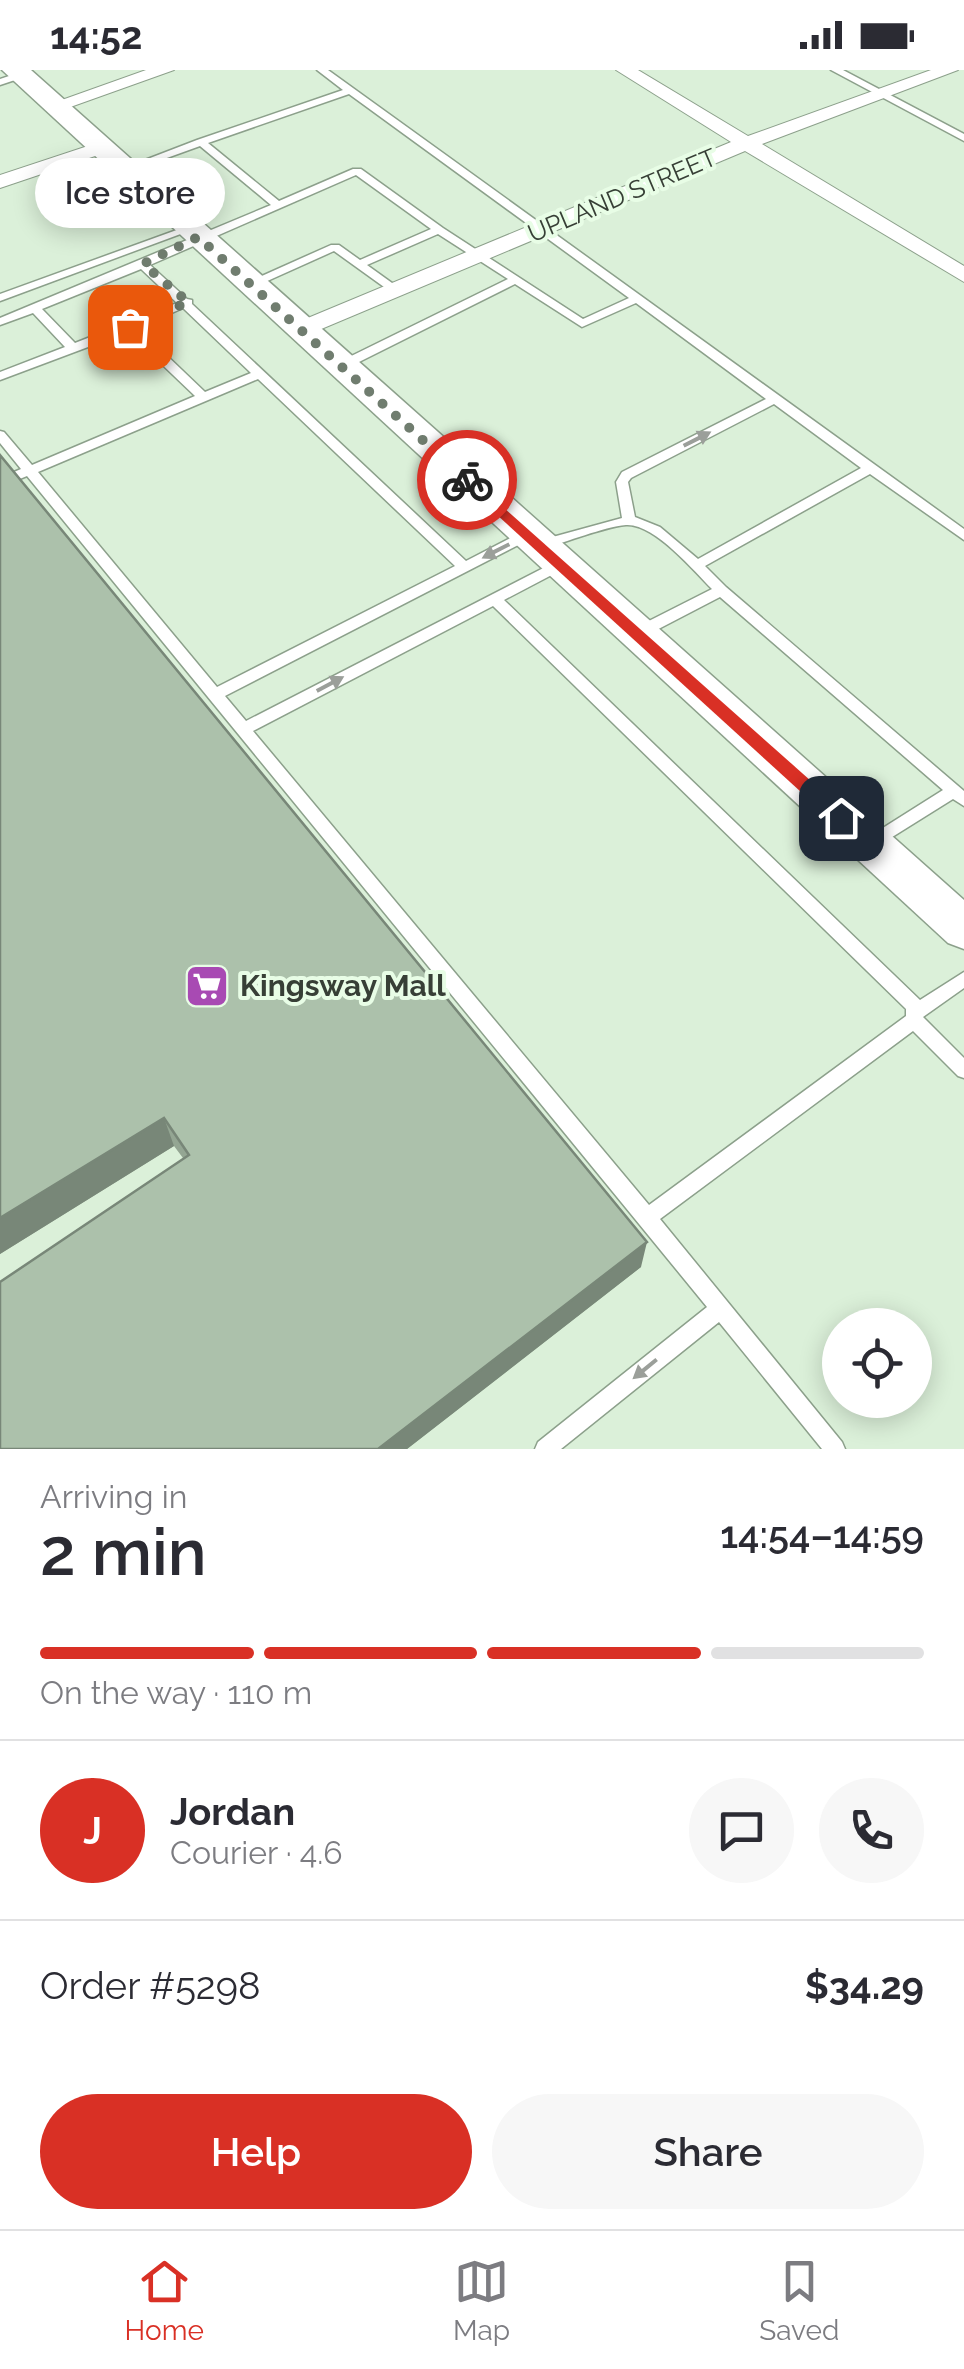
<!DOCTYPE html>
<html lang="en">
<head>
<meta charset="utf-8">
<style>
  :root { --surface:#fff; --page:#f7f7f7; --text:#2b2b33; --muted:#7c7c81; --line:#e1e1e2; --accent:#d93025 }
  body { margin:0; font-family:Raleway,sans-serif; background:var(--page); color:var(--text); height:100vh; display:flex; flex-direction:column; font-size:38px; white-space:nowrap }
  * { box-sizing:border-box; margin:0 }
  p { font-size:32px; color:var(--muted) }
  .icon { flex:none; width:55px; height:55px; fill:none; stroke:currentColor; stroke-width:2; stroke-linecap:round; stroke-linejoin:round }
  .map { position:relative; height:1379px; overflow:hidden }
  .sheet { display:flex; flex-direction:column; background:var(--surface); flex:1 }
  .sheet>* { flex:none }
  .tools { position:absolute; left:822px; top:1238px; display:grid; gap:20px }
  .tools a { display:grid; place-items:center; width:110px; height:110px; border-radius:50%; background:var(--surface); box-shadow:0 5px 25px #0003; font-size:50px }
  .pin { position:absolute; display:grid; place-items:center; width:85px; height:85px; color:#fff; margin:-42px; border-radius:20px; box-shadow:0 5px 15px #0006 }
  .courier { position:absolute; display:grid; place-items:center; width:100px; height:100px; margin:-50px; border:8px solid #d93025; border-radius:50%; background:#fff; color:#222; box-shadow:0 2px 12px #0007 }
  .bubble { position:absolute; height:70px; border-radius:35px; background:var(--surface); box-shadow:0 5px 25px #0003; font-size:32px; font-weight:600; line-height:70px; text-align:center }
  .overview em { font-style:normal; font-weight:600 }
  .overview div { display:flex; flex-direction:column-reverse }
  .overview { display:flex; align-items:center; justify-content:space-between; height:170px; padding:0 40px }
  h1 { font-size:65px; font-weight:600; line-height:75px }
  .bar { display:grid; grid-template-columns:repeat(4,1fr); gap:15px 10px; align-content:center; height:120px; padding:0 40px }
  .bar i { height:12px; border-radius:8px; background:var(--line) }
  .bar .on { background:var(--accent) }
  .bar p { grid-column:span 4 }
  .line { display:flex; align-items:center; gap:25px; padding:0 40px; border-top:2px solid var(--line) }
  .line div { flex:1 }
  .round { display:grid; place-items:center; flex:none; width:105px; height:105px; border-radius:52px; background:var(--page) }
  .action { display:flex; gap:20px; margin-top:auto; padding:20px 40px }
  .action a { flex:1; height:115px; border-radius:60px; background:var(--accent); color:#fff; font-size:40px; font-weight:600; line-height:115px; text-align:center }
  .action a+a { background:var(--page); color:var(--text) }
  .status { display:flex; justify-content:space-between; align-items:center; height:70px; padding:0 50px; background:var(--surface); direction:ltr }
  .status svg { height:28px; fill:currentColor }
  .tab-bar { display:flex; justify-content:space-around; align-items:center; height:140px; border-top:2px solid var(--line); background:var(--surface); font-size:28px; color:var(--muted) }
  .tab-bar a { display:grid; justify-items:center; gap:5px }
  .tab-bar .on { color:var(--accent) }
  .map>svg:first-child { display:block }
</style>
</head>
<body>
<div class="status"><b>14:52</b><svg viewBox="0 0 49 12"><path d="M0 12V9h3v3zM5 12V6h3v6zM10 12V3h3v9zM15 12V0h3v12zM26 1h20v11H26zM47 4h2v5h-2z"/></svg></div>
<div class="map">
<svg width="964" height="1379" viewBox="0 0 964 1379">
  <rect width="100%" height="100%" fill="#dbf0d9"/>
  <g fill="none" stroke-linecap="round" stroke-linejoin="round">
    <g stroke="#8ca08b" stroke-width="3">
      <path id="service" d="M317,0H328L964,459V470L870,404L705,496L726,517L964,721V736L953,729L873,779L867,778L865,773L867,768L943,720L720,527L645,566H635L633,562L635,558L712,519C694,501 654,453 626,455C604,457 566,472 543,479L536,474L538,471L622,448L616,412L622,402L766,329L636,233L582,257L515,214L345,299H337V293L508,209L438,164L367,195L399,218V222H391L334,181L254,217H246V213L331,175H339L360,190L431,159L356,105L150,195L187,229L192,230V234L466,491L522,462L527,461L534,465L532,468L225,626L246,651L555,492H565L567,495L565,498L504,530L920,930L964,902V918L923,947L964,988V1008L958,1006L913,961L660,1149L842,1372L845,1379H822L719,1252L561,1379H535L538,1372L707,1237L27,406L0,417V408L21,399L0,373V361L4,362L32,395L195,326L128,262L0,310V302L65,277L33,243L0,255V248L271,135L200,76L128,102L119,100L197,70L343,20ZM349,24L629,228L583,249L443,158L361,99H353L279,131L208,73ZM141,199L177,233L75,273L42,239ZM183,238L251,303L205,322L138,258ZM258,309L455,496L217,617L38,402ZM774,334L861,398L698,489L660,457L635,447L628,412L631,408ZM493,536L906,939V946L649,1135L253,661Z
        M831,0H843L964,64V71Z
        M21,2L24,3V7L0,15V9Z
        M185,157L194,159L0,231V224Z"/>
    </g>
    <g stroke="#8ca08b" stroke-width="2">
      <path id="minor" d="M146,0H174L62,40L45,36Z
        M616,0H638L748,66L931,0H958L762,74L964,196V212L745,81L307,265H291V255L731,72Z
        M100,72L107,74V82L0,118V105Z"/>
    </g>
    <g stroke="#8ca08b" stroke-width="3">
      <path id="secondary" d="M2,0H31L964,830V879L948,873Z"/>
    </g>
    <use href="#service" fill="#fff" fill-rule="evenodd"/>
    <use href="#minor" fill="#fff" fill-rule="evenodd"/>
    <use href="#secondary" fill="#fff" fill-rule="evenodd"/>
  </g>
  <path fill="#94a693" d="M0,385L641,1197L407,1379H0L183,1088L174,1076L0,1184Z"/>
  <path fill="#788778" d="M164,1048L174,1076L0,1184V1148Z
    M647,1172L641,1197L407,1379H378Z"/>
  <path fill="#acc1ab" stroke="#788778" stroke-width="2.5" d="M0,385L647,1172L378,1379H0V1212L189,1085L164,1048L0,1148Z"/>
  <defs><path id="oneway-solid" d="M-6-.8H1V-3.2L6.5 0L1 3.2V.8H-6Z" transform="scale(2.5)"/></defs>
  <g fill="#9b9f9a">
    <use href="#oneway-solid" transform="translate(697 369) rotate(-27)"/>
    <use href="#oneway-solid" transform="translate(496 481) rotate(153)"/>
    <use href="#oneway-solid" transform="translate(330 614) rotate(-28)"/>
    <use href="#oneway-solid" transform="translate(645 1299) rotate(141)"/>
  </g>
  <path fill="#d93025" d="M467,405L847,743V753H835L462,413Z"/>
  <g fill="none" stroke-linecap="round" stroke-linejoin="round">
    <path stroke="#707d6f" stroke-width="10" stroke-dasharray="0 18" d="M130,257L188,232L143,194L198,167L467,410"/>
  </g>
  <defs>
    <g id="supermarket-square" transform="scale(2.25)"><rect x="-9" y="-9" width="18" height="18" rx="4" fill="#a84ab3" stroke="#e8fde6"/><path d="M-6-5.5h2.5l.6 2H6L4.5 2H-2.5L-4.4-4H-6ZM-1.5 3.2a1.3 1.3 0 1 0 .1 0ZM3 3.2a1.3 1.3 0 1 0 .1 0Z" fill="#fff"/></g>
  </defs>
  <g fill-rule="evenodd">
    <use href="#supermarket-square" x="207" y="916"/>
  </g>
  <g text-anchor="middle" stroke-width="8" stroke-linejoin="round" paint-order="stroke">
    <g font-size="25" fill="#373f36" stroke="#e8fde6">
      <text transform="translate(622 125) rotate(-23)" y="9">UPLAND STREET</text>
    </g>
    <g font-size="30" font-weight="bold" fill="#373f36" stroke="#e8fde6" text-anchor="start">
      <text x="240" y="926">Kingsway Mall</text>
    </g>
  </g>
</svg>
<div class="tools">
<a><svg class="icon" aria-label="locate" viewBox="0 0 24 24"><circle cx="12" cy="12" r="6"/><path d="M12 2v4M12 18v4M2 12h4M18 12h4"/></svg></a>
</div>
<div class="pin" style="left:130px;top:257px;background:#ea580c"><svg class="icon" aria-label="bag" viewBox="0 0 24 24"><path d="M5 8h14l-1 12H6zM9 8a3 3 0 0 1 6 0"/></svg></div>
<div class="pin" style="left:841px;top:748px;background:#1f2937"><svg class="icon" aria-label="home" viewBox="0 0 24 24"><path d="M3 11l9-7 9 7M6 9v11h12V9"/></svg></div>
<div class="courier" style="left:467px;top:410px"><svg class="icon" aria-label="bike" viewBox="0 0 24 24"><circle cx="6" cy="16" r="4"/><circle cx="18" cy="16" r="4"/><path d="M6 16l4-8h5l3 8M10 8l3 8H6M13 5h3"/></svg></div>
<div class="bubble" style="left:35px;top:88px;width:190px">Ice store</div>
</div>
<section class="sheet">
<div class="overview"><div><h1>2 min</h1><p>Arriving in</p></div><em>14:54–14:59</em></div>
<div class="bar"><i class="on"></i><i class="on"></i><i class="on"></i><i></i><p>On the way · 110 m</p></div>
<div class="line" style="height:180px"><b class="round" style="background:var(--accent);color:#fff">J</b><div><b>Jordan</b><p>Courier · 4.6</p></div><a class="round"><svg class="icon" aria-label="chat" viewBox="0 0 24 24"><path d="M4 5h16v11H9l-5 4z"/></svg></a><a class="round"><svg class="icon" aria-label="phone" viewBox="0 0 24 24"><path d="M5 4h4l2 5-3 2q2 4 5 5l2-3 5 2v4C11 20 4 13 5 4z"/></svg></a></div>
<div class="line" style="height:130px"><div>Order #5298</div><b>$34.29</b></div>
<div class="action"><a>Help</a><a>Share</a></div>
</section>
<nav class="tab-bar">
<a class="on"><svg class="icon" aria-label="home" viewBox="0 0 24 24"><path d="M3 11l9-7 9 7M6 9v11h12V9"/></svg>Home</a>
<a><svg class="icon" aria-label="map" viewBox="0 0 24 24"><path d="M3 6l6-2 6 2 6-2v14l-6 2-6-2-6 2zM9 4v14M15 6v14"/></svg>Map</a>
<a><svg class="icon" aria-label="saved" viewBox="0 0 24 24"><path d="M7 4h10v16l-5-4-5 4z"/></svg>Saved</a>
</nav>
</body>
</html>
